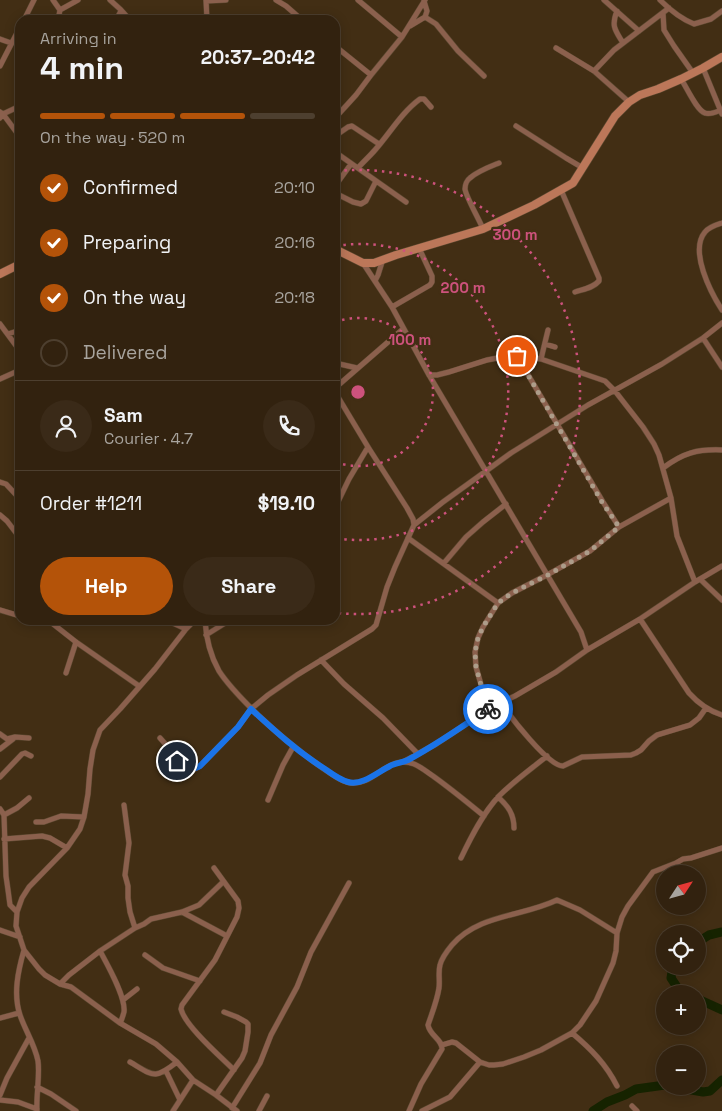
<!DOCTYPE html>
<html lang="en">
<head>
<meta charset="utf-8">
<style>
  :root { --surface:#32220f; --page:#3a2a18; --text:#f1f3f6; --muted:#a8a49e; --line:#4d3f2f; --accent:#b45309 }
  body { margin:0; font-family:"Space Grotesk",sans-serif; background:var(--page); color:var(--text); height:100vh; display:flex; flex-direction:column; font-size:19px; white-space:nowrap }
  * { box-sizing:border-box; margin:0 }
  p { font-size:16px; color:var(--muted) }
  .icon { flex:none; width:28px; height:28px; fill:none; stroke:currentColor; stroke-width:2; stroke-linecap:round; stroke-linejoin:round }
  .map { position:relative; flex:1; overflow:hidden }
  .sheet { position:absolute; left:15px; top:15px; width:325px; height:610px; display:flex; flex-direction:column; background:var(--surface); border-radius:15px; box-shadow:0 2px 12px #0003,0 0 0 1px var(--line) }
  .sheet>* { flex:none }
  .needle { width:32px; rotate:54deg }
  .fabs { position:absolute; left:656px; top:865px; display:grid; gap:10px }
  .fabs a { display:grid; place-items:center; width:50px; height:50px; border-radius:50%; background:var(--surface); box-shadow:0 2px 12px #0003,0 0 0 1px var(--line); font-size:25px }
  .pin { position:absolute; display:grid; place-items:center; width:42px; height:42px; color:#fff; margin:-21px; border:2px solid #fff; border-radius:50%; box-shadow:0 1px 5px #0007 }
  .courier { position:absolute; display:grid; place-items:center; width:50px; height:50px; margin:-25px; border:4px solid #1a73e8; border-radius:50%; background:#fff; color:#222; box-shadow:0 1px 6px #0007 }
  .headline em { font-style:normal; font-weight:700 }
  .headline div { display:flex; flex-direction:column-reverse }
  .headline { display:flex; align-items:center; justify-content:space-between; height:85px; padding:0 25px }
  h1 { font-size:32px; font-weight:700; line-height:38px }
  .bar { display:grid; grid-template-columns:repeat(4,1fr); gap:8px 5px; align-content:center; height:60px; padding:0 25px }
  .bar i { height:6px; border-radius:4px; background:var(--line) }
  .bar .current { background:var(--accent) }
  .bar p { grid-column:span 4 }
  .line { display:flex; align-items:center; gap:12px; padding:0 25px; border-top:1px solid var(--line) }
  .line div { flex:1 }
  .round { display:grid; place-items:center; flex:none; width:52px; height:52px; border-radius:26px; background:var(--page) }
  ol { padding:0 25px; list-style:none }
  li { display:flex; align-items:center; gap:15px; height:55px }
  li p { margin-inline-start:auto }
  li .icon { padding:5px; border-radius:50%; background:var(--accent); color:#fff; stroke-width:4 }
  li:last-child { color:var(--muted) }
  li i { width:28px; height:28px; border:2px solid var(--line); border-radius:50% }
  .cta { display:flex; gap:10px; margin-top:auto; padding:10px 25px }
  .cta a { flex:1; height:58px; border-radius:30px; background:var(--accent); color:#fff; font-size:20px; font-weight:700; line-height:58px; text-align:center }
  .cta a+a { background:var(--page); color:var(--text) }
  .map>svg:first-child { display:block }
</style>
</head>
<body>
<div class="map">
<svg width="722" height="1111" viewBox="0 0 722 1111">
  <rect width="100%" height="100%" fill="#422e14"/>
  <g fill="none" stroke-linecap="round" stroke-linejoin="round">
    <path stroke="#162300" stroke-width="9" d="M698,942L709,935L722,932
      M673,966L671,978L677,987L688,994
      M698,999L722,1010
      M669,1086L703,1092L710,1091L722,1080
      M593,1111L607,1102L625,1095L636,1089L665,1085"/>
    <g stroke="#5c4931" stroke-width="6">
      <path id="street" d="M53,0L60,10L58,20
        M110,0L120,9L130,20
        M206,0L207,20
        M276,0L286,6L302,20
        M358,0L402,37
        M604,0L639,31
        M660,0C670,10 681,19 694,24L711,19L722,11
        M206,1L226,0
        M60,10L78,0
        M617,11C611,26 615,30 623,43
        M663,13L664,30L674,46L693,73
        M425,17L436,24L458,51L484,76
        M24,20L34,0
        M116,20L121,11
        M410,26L425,17L427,11L424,1
        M0,39L11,43
        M335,46L371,75
        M556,48L594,71L629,102
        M0,66L20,27
        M703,68L722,114
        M594,71L614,50L669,8
        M681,79C686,86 697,111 705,113C710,115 716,112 721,110
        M0,112L3,114L20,137
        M0,118L3,114L20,106
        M335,118L356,95L371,75L402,37L425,0
        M516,126L566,158L583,168
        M335,136L348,127L352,126L379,144
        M335,152L406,202
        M358,168C363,162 369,157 375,150C390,133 402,112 420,99H424L431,107
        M335,186L351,164
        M561,190L599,278V281C593,288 584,289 575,292
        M335,193L353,202L361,204L366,201L376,181
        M722,223C716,225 709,227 705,232C689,251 711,293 722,310
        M483,229C479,219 466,197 465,189C465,185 467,180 470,178C478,171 489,167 499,163
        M363,263L392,307L429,375L581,632L587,650
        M375,281L378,275L383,259
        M392,307L430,285L432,282V276L419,248
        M0,324L20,351
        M8,334L20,330
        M703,338L722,367
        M545,344L555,347
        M517,356L603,502L619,527
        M541,359L548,330
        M335,363L357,368
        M429,375H437L449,372L487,360L503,357L517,356L541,359L605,381L615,391L643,427L654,444L659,455L671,498L677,536L695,582
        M0,379L20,370
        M335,388L403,329
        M663,468C683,453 697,449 722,450
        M0,482L6,484L20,499
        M671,498L619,527L590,551L547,575L512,593L498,603L483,627L478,638L475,652L476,667L484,695L487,701L495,705L515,696L556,672L587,650L640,619L695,582L722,566
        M335,508L349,479L368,447
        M0,515L7,521L20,538
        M414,525L443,502L511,453L588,405L662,364L703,338L722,323
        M408,538L498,603
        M444,563L466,537L483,522L506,504
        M700,579L722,600
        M0,610L20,616
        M640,619L689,693C698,703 709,711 722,715
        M48,620L76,642L139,686
        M166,620L186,629
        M195,620L186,629L155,669L120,709L100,730L93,750L90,769L88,794L84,817L80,829L67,848L29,887L22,898L17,912L16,926L24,950L39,969L45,975L60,984L71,987L120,1023L156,1044L177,1062L193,1080L216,1095L237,1111
        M205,620C206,638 210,655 219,671C230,688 245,702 259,716C280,736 301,753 324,769C332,774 341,782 351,783C375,785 388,754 414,764C421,767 427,772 433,776C451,789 467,802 484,816
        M206,635L230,620
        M321,660L344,684L383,718L418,754
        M66,673L76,642
        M501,703C510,716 548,766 563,766L582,757L631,755L636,753L641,750L649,741L657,735L690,725L699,718L706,708
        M0,734L7,739L15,737L29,738
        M160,738L169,748L177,761L187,769L193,770L200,766L238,727L251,709L268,695L297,675L372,629L376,625L387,587L395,567L414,525L413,519L407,508L368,447L335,392
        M0,749L13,739
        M405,761L436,744L495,705
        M0,777L22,754L25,753L31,756
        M498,797C508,806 514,814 514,828
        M268,800L283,765L293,747
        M124,805L129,843L125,875L128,886V898L130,912L135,928
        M0,809L4,815L6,876L8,890L10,905L17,912
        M4,815L17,808L29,798
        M36,822H44L61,816L84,817
        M4,839L42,836L50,838L67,848
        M461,858C471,837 483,813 499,796C514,781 531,769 547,756
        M214,868L238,901L239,908L237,917L215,960L182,1005L181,1009C185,1026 221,1057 234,1070
        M182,912L227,936
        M0,930L20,937
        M24,950C18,971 13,994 20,1015C25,1030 35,1045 38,1061C40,1076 36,1095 37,1111
        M100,951C107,964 126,997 124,1012C123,1015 122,1020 120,1023
        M145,955L163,968L200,981
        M60,984L69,975L100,951L135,928L144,924L151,919L182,912L199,905L223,882
        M123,1000L137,989
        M0,1018L19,1013
        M572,1033C591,1049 606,1064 617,1086
        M442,1045L452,1042L456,1043L480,1062L489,1065H494L503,1064L524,1057L541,1050L572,1033L580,1025L596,1001L613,963L616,951L617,933L622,917L628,906L653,872L676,863L683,859L691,858L722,848
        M130,1062C154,1076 154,1080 177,1062
        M166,1071L180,1100
        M37,1087L51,1094L76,1111
        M0,1095L7,1078L29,1038
        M216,1095L242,1058L245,1051L248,1032V1024L246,1022L237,1017L224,1012
        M0,1100L18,1102L37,1109
        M632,1106L637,1111
        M232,1108L260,1063L271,1035L297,987L311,952L349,883
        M173,1111L193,1080
        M259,1111L267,1096
        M409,1111L421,1084L442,1049C442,1039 430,1036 428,1025C432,1013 437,1001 439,988C440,980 438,972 440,965C442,957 447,951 452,945C479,914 522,917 557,900L580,910L617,933
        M422,1111L450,1097L480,1062"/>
    </g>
    <g stroke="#5c4931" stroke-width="9">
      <path id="secondary" d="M335,249L363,263H374L396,255L483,229L534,205L573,183L615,116L629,102L640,95L658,89L681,79L703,68L722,57
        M0,274L20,264"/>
    </g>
    <use href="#street" stroke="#8b604d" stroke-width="5"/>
    <use href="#secondary" stroke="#bc7759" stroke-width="8"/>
  </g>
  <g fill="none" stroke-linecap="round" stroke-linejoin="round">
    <path stroke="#ad9d8a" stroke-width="5" stroke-dasharray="0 9" d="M488,709L495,705L487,701L484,696L476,667L475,652L478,638L483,627L498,603L512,593L548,575L590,551L619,527L602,502L517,356"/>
    <path stroke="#1a73e8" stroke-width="6" d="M177,761C186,769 188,772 200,766L238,727L251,709C275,731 298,752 325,769C332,774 340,780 348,782C362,786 378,772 390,766C395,763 402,763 408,760C436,745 462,727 488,709"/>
  </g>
  <g fill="none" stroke="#cd527c" stroke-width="2.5" stroke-dasharray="2.5 5">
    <path d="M335 322A74 74 0 1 1 335 462"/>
    <path d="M336 246A148 148 0 1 1 336 538"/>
    <path d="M337 171A222 222 0 1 1 337 613"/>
  </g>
  <circle cx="358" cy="392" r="8" fill="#cd527c" stroke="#422e14" stroke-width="2.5"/>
  <g font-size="15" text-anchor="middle" font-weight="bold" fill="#cd527c" stroke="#422e14" stroke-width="4.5" stroke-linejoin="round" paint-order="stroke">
    <text x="515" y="240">300 m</text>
    <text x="463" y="293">200 m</text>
    <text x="410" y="345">100 m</text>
  </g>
</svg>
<div class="fabs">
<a><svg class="needle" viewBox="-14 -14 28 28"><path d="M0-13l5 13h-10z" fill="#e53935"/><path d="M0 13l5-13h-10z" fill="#a8a49e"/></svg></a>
<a><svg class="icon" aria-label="locate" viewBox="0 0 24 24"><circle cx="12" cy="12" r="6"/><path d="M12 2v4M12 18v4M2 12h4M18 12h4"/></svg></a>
<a>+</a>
<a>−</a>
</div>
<div class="pin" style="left:517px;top:356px;background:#ea580c"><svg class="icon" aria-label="bag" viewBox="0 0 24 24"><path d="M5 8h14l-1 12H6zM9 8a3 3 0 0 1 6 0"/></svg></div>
<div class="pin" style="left:177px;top:761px;background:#1f2937"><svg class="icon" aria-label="home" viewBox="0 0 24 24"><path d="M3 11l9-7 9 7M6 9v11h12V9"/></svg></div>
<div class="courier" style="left:488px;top:709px"><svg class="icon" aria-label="bike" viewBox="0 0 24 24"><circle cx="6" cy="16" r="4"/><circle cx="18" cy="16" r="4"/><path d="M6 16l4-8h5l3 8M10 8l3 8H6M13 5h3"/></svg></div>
<section class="sheet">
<div class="headline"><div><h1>4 min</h1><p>Arriving in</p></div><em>20:37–20:42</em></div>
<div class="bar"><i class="current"></i><i class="current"></i><i class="current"></i><i></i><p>On the way · 520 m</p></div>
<ol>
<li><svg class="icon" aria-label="check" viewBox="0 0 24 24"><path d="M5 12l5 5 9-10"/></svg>Confirmed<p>20:10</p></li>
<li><svg class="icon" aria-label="check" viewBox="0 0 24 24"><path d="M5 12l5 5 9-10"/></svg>Preparing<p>20:16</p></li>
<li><svg class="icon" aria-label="check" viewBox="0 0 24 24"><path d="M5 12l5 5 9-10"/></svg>On the way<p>20:18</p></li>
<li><i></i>Delivered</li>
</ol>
<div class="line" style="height:90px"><a class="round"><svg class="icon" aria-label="person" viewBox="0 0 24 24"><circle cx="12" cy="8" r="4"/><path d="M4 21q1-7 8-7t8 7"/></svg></a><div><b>Sam</b><p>Courier · 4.7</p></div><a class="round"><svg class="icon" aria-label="phone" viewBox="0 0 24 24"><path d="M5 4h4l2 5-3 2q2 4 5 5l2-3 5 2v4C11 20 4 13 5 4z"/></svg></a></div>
<div class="line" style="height:65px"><div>Order #1211</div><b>$19.10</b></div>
<div class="cta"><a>Help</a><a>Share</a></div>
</section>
</div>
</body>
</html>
